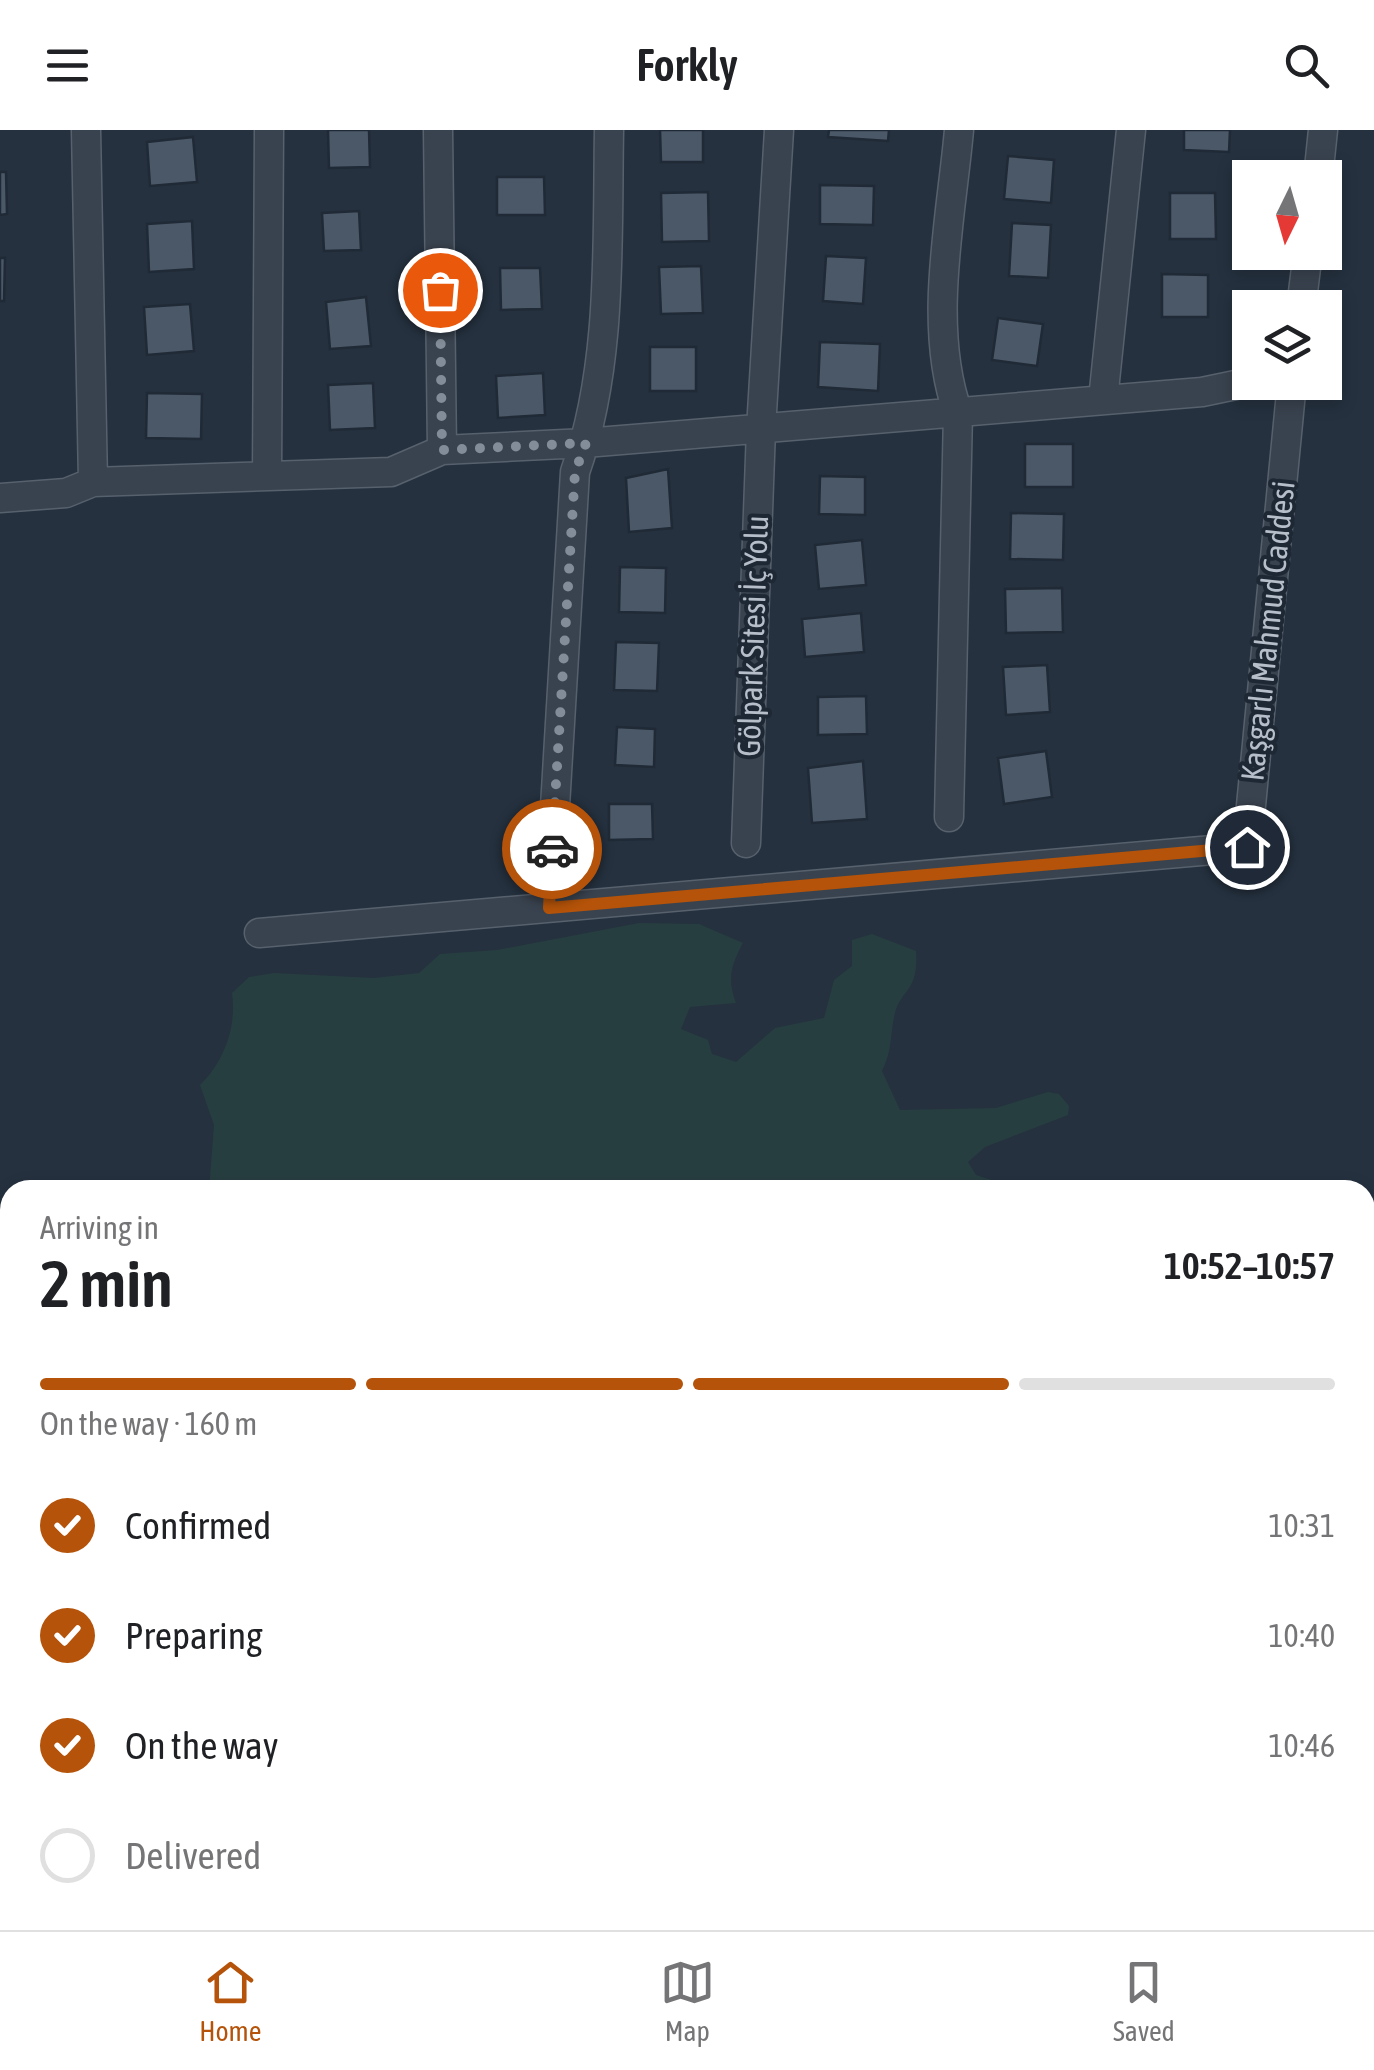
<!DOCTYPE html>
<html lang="en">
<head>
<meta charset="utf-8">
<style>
  :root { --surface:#fff; --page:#f6f6f6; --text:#202124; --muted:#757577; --line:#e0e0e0; --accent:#b45309 }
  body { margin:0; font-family:"Asap Condensed",sans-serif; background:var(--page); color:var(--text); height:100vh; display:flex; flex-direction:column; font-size:38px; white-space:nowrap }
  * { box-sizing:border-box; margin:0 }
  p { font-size:32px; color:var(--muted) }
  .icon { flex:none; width:55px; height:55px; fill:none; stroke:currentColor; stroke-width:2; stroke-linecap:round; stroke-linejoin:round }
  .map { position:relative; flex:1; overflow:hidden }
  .drawer { position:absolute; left:0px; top:1050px; width:1375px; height:750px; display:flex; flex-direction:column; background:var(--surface); border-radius:30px 30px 0 0; box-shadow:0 5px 15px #0003 }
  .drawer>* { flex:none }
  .needle { width:65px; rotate:185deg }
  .tools { position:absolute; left:1232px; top:30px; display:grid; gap:20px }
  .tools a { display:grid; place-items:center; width:110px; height:110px; border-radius:0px; background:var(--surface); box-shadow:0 5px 15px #0003; font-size:50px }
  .pin { position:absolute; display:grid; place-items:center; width:85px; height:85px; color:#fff; margin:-42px; border:5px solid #fff; border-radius:50%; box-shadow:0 2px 10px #0007 }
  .courier { position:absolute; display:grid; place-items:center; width:100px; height:100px; margin:-50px; border:8px solid #b45309; border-radius:50%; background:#fff; color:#222; box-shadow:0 2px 12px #0007 }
  .head em { font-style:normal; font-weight:600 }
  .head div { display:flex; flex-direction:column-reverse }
  .head { display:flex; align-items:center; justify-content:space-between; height:170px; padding:0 40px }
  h1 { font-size:65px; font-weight:600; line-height:75px }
  .bar { display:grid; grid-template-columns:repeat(4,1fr); gap:15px 10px; align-content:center; height:120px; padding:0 40px }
  .bar i { height:12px; border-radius:8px; background:var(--line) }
  .bar .active { background:var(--accent) }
  .bar p { grid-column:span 4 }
  ol { padding:0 40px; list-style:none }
  li { display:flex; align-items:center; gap:30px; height:110px }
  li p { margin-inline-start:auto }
  li .icon { padding:10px; border-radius:50%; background:var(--accent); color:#fff; stroke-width:4 }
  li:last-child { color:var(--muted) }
  li i { width:55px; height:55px; border:5px solid var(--line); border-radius:50% }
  header { display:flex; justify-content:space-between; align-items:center; height:130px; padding:0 40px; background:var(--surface); font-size:45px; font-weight:600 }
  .menu { display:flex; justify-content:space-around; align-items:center; height:140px; border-top:2px solid var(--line); background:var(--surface); font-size:28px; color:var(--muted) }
  .menu a { display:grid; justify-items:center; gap:5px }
  .menu .active { color:var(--accent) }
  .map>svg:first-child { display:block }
</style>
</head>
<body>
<header><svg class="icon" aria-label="menu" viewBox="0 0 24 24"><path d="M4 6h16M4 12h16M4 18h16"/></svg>Forkly<svg class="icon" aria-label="search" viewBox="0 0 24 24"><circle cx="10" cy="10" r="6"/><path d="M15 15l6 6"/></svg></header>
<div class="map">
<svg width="1374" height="1800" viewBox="0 0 1374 1800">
  <rect width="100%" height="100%" fill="#25313f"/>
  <path fill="#273e40" d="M639,793L699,794L743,813C731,835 727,849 736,873L690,877L681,899L708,910L712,924L736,932L775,898L824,888L834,850L852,836V810L872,804L916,821C919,864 900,858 894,887C890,908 892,921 882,941L900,980L996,978L1048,962L1059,964L1069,976L1068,985L985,1017L968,1032L976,1045L1004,1054L1005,1060H209L214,995L200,955C224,932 237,896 232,863L249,847L274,843L374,848L419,843L440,824L497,820Z
    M317,1790H600L599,1800H317Z
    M831,1790H1120L1117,1800H833Z"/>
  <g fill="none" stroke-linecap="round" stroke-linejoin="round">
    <path stroke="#394e67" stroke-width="9" d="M1365,1702L1374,1691
      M1220,1800L1240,1790"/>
  </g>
  <path fill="#4b5868" stroke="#202a36" stroke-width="2.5" d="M328,0H369L370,37L329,38Z
    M660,0H703V32H661Z
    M829,0H889L888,11L828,7Z
    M1184,0H1230L1229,22L1184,20Z
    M193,7L197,52L150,56L147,12Z
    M1008,26L1054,30L1051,73L1004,69Z
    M0,42H6L7,84L0,85Z
    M497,47H544L545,85H497Z
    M820,55L874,56L873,95L820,94Z
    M708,62L709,111L662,112L661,63Z
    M1170,63H1215L1216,109H1170Z
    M359,81L361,120L324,121L322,83Z
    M192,91L194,139L149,142L147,94Z
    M1012,93L1051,95L1048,148L1009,146Z
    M826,126L866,128L863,174L823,171Z
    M0,128H5L4,171H0Z
    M701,136L703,183L661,184L659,137Z
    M500,138H540L542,179L501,180Z
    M1162,144L1208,145V187H1162Z
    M366,167L371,216L330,219L326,172Z
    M190,174L194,221L147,225L144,177Z
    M998,188L1043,194L1037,236L992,230Z
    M820,212L880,214L878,261L818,257Z
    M650,217H696V261H650Z
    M543,243L545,285L498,288L496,246Z
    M373,253L375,298L330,300L328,255Z
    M147,263L202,264L201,309L146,308Z
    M1025,314H1073V357H1025Z
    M668,339L672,398L629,402L626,348Z
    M820,346L865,347V385L819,384Z
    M1011,383L1064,384L1063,430L1010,429Z
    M862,410L866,455L819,459L815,415Z
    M620,437L666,438L665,483L619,482Z
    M1062,458L1063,502L1006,503L1005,459Z
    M861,483L864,522L805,527L802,489Z
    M616,512L659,513L657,561L614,560Z
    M1047,535L1050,582L1006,585L1003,537Z
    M866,566L867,604L818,605V567Z
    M617,597L655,599L654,637L615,635Z
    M1046,621L1052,667L1004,674L998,628Z
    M863,631L867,689L812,693L808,638Z
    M609,674H652L653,709L609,710Z"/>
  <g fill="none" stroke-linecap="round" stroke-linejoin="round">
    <g stroke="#57616d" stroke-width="31">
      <path id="minor" d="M1318,48L1323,0
        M1301,178L1308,122
        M1103,270L1131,0
        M442,320L585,313L1202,262L1250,252
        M267,346L269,0
        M93,352L391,342L442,320L438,0
        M0,368L66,363L93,352L86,0
        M949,687L958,283C927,196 951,90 959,0
        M746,713L761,299L779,0
        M549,777L575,342C613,235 607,112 609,0
        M259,803L1247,717L1292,252"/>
    </g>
    <use href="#minor" stroke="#39434f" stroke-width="28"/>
  </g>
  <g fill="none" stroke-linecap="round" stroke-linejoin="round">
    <path stroke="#838d99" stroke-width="10" stroke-dasharray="0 18" d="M440,160L442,320L586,313L575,342L552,719"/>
    <path stroke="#b45309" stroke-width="12" d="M552,719L549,778L1247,717"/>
  </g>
  <g text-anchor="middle" stroke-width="8" stroke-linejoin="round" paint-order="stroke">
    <g font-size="32" fill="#b6beca" stroke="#1e2835">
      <text transform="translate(1268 501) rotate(-84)" y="11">Kaşgarlı Mahmud Caddesi</text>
      <text transform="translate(753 506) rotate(-88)" y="11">Gölpark Sitesi İç Yolu</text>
    </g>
  </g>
</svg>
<div class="tools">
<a><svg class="needle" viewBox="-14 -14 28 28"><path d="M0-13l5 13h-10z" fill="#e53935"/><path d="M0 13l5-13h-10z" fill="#757577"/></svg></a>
<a><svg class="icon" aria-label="layers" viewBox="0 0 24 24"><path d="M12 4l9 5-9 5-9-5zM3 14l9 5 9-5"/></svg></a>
</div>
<div class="pin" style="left:440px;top:160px;background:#ea580c"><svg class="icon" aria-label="bag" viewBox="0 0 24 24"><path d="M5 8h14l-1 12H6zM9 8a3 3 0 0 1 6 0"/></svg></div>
<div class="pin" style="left:1247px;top:717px;background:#1f2937"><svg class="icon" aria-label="home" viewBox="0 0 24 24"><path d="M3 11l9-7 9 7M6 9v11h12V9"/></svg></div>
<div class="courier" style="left:552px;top:719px"><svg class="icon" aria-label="car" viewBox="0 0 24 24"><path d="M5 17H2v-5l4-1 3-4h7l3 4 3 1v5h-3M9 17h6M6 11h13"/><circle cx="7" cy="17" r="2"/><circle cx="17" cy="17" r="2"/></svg></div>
<section class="drawer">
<div class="head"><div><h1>2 min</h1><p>Arriving in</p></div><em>10:52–10:57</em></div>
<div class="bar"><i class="active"></i><i class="active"></i><i class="active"></i><i></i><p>On the way · 160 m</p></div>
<ol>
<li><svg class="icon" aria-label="check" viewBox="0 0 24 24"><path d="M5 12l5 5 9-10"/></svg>Confirmed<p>10:31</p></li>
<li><svg class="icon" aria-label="check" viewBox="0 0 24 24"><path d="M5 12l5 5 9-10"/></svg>Preparing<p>10:40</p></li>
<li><svg class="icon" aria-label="check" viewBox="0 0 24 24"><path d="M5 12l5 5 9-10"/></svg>On the way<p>10:46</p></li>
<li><i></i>Delivered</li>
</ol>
</section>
</div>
<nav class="menu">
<a class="active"><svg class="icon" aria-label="home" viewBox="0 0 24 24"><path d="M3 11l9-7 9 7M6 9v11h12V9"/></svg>Home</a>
<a><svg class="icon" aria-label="map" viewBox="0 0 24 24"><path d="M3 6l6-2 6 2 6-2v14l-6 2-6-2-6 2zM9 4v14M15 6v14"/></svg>Map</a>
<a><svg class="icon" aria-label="saved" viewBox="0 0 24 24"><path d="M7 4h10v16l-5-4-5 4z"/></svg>Saved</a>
</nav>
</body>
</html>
